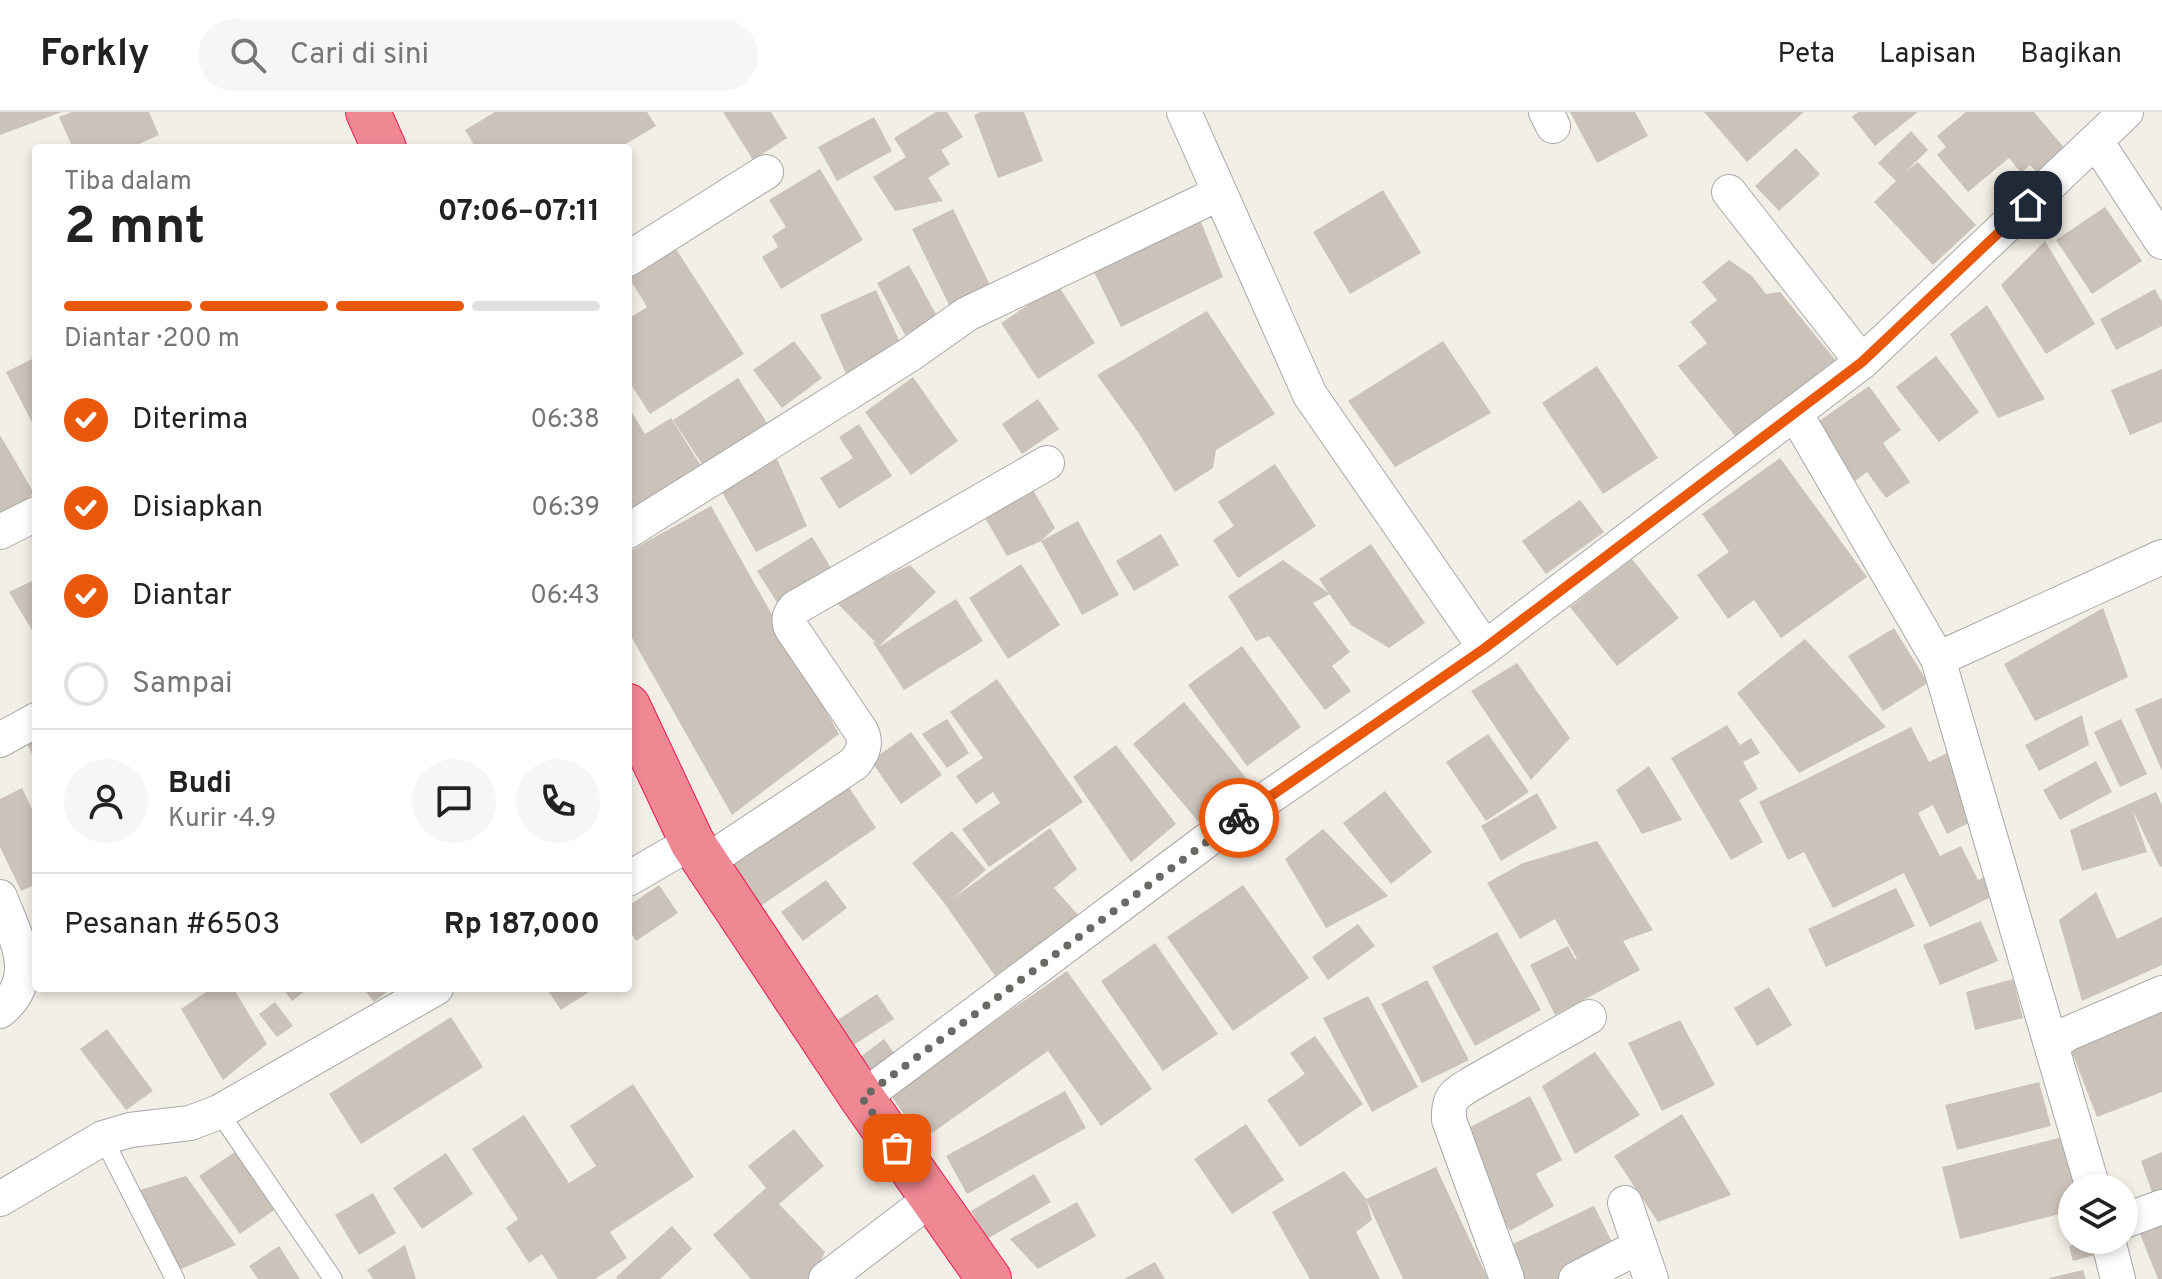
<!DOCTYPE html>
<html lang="id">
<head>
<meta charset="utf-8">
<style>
  :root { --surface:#fff; --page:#f6f6f6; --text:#222; --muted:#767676; --line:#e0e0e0; --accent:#ea580c }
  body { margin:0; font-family:Overpass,sans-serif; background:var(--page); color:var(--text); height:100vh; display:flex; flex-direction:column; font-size:30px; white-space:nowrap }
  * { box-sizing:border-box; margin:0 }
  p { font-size:26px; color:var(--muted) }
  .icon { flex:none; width:44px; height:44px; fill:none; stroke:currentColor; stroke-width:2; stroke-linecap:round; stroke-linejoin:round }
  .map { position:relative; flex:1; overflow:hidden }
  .side { position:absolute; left:32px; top:32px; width:600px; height:848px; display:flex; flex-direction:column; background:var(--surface); border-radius:8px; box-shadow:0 4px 12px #0003 }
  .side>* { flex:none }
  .controls { position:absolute; left:2058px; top:1062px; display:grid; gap:16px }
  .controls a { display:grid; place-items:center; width:80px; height:80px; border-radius:50%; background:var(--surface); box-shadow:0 4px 12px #0003; font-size:40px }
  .pin { position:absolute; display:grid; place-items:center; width:68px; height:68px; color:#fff; margin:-34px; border-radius:16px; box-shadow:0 4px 12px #0006 }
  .courier { position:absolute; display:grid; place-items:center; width:80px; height:80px; margin:-40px; border:6px solid #ea580c; border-radius:50%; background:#fff; color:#222; box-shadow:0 2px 10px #0007 }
  .headline em { font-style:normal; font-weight:700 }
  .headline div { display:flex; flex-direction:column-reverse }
  .headline { display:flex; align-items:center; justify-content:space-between; height:136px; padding:0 32px }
  h1 { font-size:52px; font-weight:700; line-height:60px }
  .bar { display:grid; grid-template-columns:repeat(4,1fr); gap:12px 8px; align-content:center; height:96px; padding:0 32px }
  .bar i { height:10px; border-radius:6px; background:var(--line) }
  .bar .on { background:var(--accent) }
  .bar p { grid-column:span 4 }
  .line { display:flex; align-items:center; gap:20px; padding:0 32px; border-top:2px solid var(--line) }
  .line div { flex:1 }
  .round { display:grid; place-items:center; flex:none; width:84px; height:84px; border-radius:42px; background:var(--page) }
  ol { padding:0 32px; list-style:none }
  li { display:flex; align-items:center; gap:24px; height:88px }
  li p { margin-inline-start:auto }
  li .icon { padding:8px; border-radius:50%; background:var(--accent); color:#fff; stroke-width:4 }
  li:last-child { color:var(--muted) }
  li i { width:44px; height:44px; border:4px solid var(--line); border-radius:50% }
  header { display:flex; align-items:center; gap:48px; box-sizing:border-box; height:112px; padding:0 40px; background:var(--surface); border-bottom:2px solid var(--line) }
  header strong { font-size:38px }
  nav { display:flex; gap:44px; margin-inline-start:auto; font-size:28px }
  .search { width:560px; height:72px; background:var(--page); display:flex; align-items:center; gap:20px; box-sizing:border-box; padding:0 28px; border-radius:44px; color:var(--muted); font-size:30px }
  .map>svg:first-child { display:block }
</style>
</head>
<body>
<header>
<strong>Forkly</strong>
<div class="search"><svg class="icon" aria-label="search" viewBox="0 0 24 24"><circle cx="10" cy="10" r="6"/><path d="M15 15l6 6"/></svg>Cari di sini</div>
<nav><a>Peta</a><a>Lapisan</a><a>Bagikan</a></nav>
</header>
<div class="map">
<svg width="2162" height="1167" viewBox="0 0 2162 1167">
  <rect width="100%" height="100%" fill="#f2efe7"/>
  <path fill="#cbc2b9" d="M0,0H62L0,23Z
    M72,0H149L159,23L130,36H73L59,5Z
    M495,0H647L656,14L619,36H603L601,33L597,36H476L465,18Z
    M723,0H771L787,26L753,48Z
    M936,0H947L963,25L941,38L950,52L928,66L943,89L895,99L873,65L906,45L894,26Z
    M981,0H1024L1043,49L998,66L974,3Z
    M1570,0H1635L1648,24L1597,51Z
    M1704,0H1804L1747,50Z
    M1858,0H1918L1875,34L1852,5Z
    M1966,0H2034L2067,39L2039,63L2030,53L2021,61L2009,46L1968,80L1937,43L1946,35L1937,24Z
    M874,5L892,39L837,69L818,35Z
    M1911,19L1928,38L1905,60L1918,50L1976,113L1933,153L1874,90L1896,69L1878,51Z
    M1796,36L1820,62L1779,99L1755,74Z
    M820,57L863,128L781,177L762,145L778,135L772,124L786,115L769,88Z
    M1383,78L1421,141L1350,182L1313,120Z
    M2105,95L2142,149L2092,182L2056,128Z
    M953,97L992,177L951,197L912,117Z
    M1201,110L1223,165L1121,215L1092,156Z
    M2045,129L2095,212L2046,242L2001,173Z
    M674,134L744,242L650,302L628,268V207L647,195L628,164Z
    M1729,148L1752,164L1766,182L1780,180L1837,250L1739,329L1678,254L1707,231L1690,210L1717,188L1702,170Z
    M909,153L938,206L905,223L877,171Z
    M1058,173L1095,231L1038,267L1001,211Z
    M2155,177L2162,190V214L2116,238L2100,207Z
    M876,178L903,237L846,262L820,203Z
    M1987,193L2045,287L1998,306L1950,222Z
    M1207,199L1275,302L1216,338L1213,356L1175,380L1138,320L1097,263Z
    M794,229L822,266L782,296L753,258Z
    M1443,229L1491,301L1395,355L1348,289Z
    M1936,244L1979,300L1939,330L1896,275Z
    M36,245V318L6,260Z
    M1597,254L1658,346L1603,382L1542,291Z
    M2162,257V310L2130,323L2111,278Z
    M913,265L958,329L911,363L865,300Z
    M738,266L767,311L702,352L673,308Z
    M1869,274L1901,318L1883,331L1910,370L1886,386L1867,360L1852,371L1812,314Z
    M1038,287L1059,317L1022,342L1002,312Z
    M628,294L645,322L671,306L703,357L628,404Z
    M859,312L892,364L839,397L820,366L853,346L839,325Z
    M0,323L34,381L0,408Z
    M1780,346L1867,465L1781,526L1754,488L1728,507L1697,463L1729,440L1702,402Z
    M777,347L807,414L756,440L722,380Z
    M1275,352L1316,414L1238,466L1213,428L1234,414L1218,390Z
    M1029,371L1055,416L1041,429L1078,409L1119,483L1082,503L1041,429L1007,444L981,399Z
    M1580,388L1604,420L1546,462L1522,429Z
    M711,394L839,622L732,703L628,519V440Z
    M1161,422L1179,453L1134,479L1116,449Z
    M812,425L833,459L780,495L757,459Z
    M1371,432L1425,511L1389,536L1351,513L1319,467Z
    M1632,447L1679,506L1617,554L1570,495Z
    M1283,448L1330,482L1313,491L1350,540L1332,554L1351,579L1325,598L1269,524L1256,529L1228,484Z
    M1021,452L1060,513L1008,547L969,486Z
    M910,453L936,480L879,534L835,489Z
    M36,467V525L9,480Z
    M956,487L983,529L904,578L872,529L880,534Z
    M2103,496L2128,565L2035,609L2004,552Z
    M1894,516L1928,571L1883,599L1848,544Z
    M1805,527L1886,615L1799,661L1737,581Z
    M1242,534L1301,615L1247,654L1188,573Z
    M1517,551L1570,626L1531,668L1471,579Z
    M997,567L1083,690L989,755L962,717L1000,691L993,680L976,692L956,664L983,646L950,600Z
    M2162,586V659L2135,597Z
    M1184,590L1252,673L1207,720L1133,632Z
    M2082,603L2089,633L2039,659L2025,633Z
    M947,607L969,641L947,656L922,622Z
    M2121,607L2147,662L2120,675L2094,620Z
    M1727,613L1740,633L1751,626L1760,641L1743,650L1758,677L1739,688L1763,730L1731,748L1671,646Z
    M1911,615L1929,650L1947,641L1980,705L1947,722L1933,693L1918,701L1940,744L1961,734L1978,768L1993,761V784L1930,815L1904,761L1833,796L1804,740L1788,748L1759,690Z
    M36,620V650L24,626Z
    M911,620L942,663L901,692L871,649Z
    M1488,622L1529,680L1486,709L1446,650Z
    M1116,633L1176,712L1131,750L1073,665Z
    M2096,649L2112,680L2060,708L2043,678Z
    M1649,654L1682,708L1642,722L1616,678Z
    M846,671L876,716L759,795L729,750Z
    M22,676L36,705V772L21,779L0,735V687Z
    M1385,679L1432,740L1391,772L1343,711Z
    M2156,680L2162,693V754L2160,755L2132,697L2147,740L2082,759L2070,718Z
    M1537,681L1557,716L1501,749L1481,714Z
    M1050,716L1077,757L1054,776L1079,804L995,864L945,792L912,751L952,719L986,758L952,787Z
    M1323,717L1388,784L1326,816L1285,747Z
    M1597,729L1653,818L1623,829L1640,858L1555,903L1530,853L1568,834L1575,847H1577L1555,807L1520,827L1487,771L1523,751Z
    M826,768L847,796L803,829L781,800Z
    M659,773L678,801L636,829L628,816V794Z
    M1243,773L1309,866L1233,919L1167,825Z
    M1896,776L1915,814L1826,855L1808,817Z
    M2096,780L2117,827L2162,805V853L2082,889L2059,808Z
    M1981,809L1998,849L1940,873L1923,833Z
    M1358,812L1375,834L1328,868L1312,845Z
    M1497,820L1541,898L1475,934L1432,855Z
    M1155,831L1218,922L1163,959L1101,869Z
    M1067,859L1152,977L1101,1014L1048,939L922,1028L890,982Z
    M2013,867L2023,906L1975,918L1966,880Z
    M1427,868L1469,948L1422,971L1381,892Z
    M1769,875L1792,913L1757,934L1734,896Z
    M212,876H233L267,932L223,968L181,897Z
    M282,876H309L292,889Z
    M363,876H392L374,890Z
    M546,876H587L589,880L561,898Z
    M877,882L894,907L852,934L836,909Z
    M1368,884L1418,975L1372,1000L1323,906Z
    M2162,888V980L2097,1005L2066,925Z
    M275,890L293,914L277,925L259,902Z
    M451,905L483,955L361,1032L329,982Z
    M1680,908L1715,973L1662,999L1628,931Z
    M107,917L153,979L126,998L80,937Z
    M1315,924L1363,992L1300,1035L1267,988L1305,962L1290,941Z
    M884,927L896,944L871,962L859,946Z
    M1595,940L1640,1003L1575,1042L1542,974Z
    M2039,970L2051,1014L1957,1038L1945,993Z
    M633,972L694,1065L610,1120L627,1146L595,1167H558L542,1142L529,1151L506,1116L518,1107L472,1037L524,1003L569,1071L596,1054L570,1014Z
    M1065,979L1086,1016L967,1082L946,1044Z
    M1530,984L1562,1048L1536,1062L1554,1094L1510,1119L1455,1023Z
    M1682,1002L1731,1083L1658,1110L1614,1044Z
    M1246,1012L1284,1068L1232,1102L1194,1047Z
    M794,1017L824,1054L779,1092L825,1140L812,1167H751L713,1123L766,1076L748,1054Z
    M2063,1025L2076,1076H2072V1099L1960,1127L1942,1055Z
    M238,1038L277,1096L240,1122L199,1064Z
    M2162,1040V1079L2153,1083L2141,1049Z
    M446,1041L473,1082L422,1117L393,1076Z
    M1436,1055L1488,1167H1403L1366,1087L1372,1108L1356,1120L1380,1167H1310L1272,1100L1344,1059L1366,1087Z
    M1034,1062L1051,1090L987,1127L971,1099Z
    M186,1064L236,1133L179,1158L140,1078Z
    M373,1081L396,1121L359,1143L335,1103Z
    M1077,1090L1096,1124L1038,1157L1010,1127Z
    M1594,1094L1617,1140L1560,1167H1519L1504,1136Z
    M2162,1113V1167H2158L2140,1122Z
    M672,1114L692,1137L660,1167H618L616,1165Z
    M2092,1128L2095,1143L2073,1149L2069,1134Z
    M405,1133L416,1167H373L367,1158Z
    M279,1134L300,1167H258L249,1154Z
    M1155,1150L1165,1167H1124Z
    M2083,1158L2086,1167H2050L2049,1166Z"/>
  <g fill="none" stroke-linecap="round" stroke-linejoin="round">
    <g stroke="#a8a8a8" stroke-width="20">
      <path id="lane" d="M219,1000L333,1167
        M103,1026L175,1167"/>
    </g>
    <g stroke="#a8a8a8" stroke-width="36">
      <path id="street" d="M1184,0L1310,283L1485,536
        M1546,0L1553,14
        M2096,29L2162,130
        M1729,80L1862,250
        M628,147L766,60
        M1795,301L1938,547L2093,1076
        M628,419L909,243L967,202L1220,81
        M0,420L36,402
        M1938,547L2162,445
        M0,628L36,608
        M706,750L855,651C863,640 867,631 861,619L792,517C787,508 789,503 795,496L1047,351
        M628,767L692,730
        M0,785C15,825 41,865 0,899
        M2051,932L2067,922L2162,881
        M862,986L1210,726L1485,536L1862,250L2126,0
        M0,1087L103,1026L130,1018L190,1011L219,1000L436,876
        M1625,1091L1651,1167
        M2124,1109L2162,1095
        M2108,1128L2118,1167
        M826,1167L932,1086
        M1507,1167L1449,1008C1448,986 1453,983 1471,972L1589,905
        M1576,1167L1640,1134"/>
    </g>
    <g stroke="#ed1851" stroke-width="46">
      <path id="highway" d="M368,0L384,36
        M628,594L692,730L862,986L989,1167"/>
    </g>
    <use href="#lane" stroke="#fff" stroke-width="18"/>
    <use href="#street" stroke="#fff" stroke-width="34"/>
    <use href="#highway" stroke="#f08894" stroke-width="44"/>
  </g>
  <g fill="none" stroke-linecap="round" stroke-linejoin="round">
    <path stroke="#6a6966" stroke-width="8" stroke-dasharray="0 14.4" d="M897,1036L862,986L1239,706"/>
    <path stroke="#ea580c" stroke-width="10" d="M1239,706L1485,536L1862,250L2028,93"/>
  </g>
</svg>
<div class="controls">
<a><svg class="icon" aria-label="layers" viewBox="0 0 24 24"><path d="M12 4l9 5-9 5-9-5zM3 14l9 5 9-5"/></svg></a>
</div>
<div class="pin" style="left:897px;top:1036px;background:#ea580c"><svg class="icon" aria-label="bag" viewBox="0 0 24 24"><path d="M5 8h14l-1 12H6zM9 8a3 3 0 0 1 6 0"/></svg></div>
<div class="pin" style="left:2028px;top:93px;background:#1f2937"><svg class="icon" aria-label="home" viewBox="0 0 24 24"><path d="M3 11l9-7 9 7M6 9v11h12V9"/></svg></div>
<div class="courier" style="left:1239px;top:706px"><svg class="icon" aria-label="bike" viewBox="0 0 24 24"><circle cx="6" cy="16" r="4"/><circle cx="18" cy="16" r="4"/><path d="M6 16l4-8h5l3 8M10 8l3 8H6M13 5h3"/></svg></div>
<section class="side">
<div class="headline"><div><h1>2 mnt</h1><p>Tiba dalam</p></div><em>07:06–07:11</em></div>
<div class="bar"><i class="on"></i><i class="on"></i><i class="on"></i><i></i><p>Diantar · 200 m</p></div>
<ol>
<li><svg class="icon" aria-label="check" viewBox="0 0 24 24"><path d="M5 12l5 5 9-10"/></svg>Diterima<p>06:38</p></li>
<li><svg class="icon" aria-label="check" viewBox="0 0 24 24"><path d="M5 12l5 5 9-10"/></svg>Disiapkan<p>06:39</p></li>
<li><svg class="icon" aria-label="check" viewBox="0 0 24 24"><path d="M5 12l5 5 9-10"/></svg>Diantar<p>06:43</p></li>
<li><i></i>Sampai</li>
</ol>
<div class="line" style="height:144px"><a class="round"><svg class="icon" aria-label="person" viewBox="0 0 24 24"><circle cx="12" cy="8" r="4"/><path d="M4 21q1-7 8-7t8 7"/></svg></a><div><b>Budi</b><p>Kurir · 4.9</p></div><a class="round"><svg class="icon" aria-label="chat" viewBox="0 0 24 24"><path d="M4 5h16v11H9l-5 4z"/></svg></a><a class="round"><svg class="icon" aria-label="phone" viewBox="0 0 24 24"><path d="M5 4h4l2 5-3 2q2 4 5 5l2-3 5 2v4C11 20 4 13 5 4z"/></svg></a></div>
<div class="line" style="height:104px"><div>Pesanan #6503</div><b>Rp 187,000</b></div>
</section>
</div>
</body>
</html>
